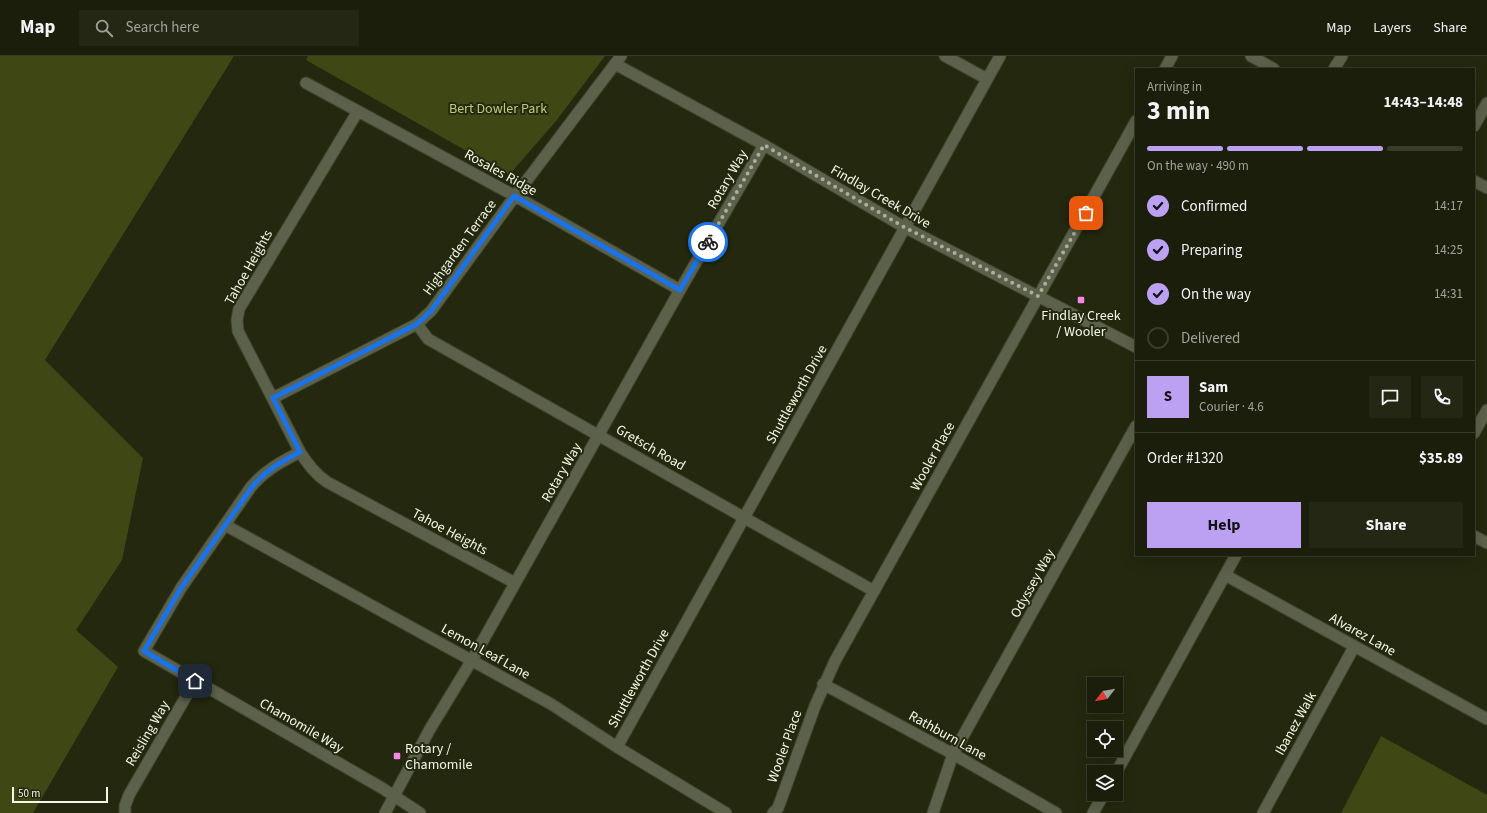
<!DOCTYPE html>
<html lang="en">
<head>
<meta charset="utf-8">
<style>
  :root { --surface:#1a1e0a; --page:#232713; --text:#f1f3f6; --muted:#9fa29c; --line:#383c2b; --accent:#bca0f2 }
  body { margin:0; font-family:"Source Sans 3",sans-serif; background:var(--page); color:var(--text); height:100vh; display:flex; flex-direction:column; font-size:15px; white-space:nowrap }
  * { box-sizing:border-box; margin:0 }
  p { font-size:13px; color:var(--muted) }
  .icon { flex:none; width:22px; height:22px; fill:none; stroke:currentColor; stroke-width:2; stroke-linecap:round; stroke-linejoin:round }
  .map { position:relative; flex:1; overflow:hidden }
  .details { position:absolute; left:1135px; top:12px; width:340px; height:488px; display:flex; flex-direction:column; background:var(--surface); border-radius:0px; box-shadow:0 4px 16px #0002,0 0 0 1px var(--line) }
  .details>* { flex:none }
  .needle { width:26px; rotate:239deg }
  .buttons { position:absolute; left:1087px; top:621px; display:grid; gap:8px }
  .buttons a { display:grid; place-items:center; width:36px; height:36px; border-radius:0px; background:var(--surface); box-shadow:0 4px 16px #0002,0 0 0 1px var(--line); font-size:20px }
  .scale { position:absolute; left:12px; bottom:10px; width:96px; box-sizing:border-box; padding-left:4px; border:2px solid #f2f7e7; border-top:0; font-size:11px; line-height:14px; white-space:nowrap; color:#f2f7e7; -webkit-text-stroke:3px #23280e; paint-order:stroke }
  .pin { position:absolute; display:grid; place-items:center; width:34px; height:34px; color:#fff; margin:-17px; border-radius:8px; box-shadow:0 2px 6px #0006 }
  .courier { position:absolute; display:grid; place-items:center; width:40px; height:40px; margin:-20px; border:3px solid #1a73e8; border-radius:50%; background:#fff; color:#222; box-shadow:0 1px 5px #0007 }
  .overview em { font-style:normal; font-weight:700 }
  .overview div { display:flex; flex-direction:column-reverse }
  .overview { display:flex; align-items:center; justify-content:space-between; height:68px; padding:0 12px }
  h1 { font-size:26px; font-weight:700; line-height:30px }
  .bar { display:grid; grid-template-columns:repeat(4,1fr); gap:6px 4px; align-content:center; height:48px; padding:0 12px }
  .bar i { height:5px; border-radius:3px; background:var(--line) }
  .bar .on { background:var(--accent) }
  .bar p { grid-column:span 4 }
  .line { display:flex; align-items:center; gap:10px; padding:0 12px; border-top:1px solid var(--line) }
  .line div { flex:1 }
  .round { display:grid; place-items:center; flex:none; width:42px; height:42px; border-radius:0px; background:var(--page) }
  ol { padding:0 12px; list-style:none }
  li { display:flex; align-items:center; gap:12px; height:44px }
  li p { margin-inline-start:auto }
  li .icon { padding:4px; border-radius:50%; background:var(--accent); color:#111; stroke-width:4 }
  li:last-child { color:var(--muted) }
  li i { width:22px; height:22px; border:2px solid var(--line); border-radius:50% }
  .action { display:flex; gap:8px; margin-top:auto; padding:8px 12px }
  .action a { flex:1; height:46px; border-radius:0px; background:var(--accent); color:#111; font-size:16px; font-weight:700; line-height:46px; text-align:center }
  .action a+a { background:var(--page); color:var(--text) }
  header { display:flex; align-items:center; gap:24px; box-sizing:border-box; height:56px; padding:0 20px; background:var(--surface); border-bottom:1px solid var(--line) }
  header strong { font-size:19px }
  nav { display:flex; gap:22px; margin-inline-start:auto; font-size:14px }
  .search { width:280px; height:36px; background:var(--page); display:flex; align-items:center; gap:10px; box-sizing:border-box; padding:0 14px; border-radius:0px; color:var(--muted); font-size:15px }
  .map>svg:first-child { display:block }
</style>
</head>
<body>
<header>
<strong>Map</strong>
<div class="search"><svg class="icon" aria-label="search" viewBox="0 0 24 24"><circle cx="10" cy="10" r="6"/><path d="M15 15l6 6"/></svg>Search here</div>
<nav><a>Map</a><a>Layers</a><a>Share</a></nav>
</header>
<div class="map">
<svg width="1487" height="757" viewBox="0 0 1487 757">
  <rect width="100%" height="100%" fill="#23280e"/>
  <path fill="#3f4814" d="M0,0H234L45,304L143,402L122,504L76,574L118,611L33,757H0Z
    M308,0H605L556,65L509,119L306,4Z
    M1381,680L1487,739V757H1341Z"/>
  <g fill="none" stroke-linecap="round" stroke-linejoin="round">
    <g stroke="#40452c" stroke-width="13">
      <path id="minor" d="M945,0L987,23
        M1251,0L1274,13
        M615,8L764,89
        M1165,13L1172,0
        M1334,13L1342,0
        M306,27L515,140L680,234
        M358,55L239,253L237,264L238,275L300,396C308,408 315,418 327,426L515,527
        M1474,70L1487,47
        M1474,125L1487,132
        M417,268L428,283L874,535
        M273,342L417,268L431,255L515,140L621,0
        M1474,377L1487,354
        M300,396C281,406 265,414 251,431L181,532L144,595L382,732L420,757
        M225,469L551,648L617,691L726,757
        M1225,519L1487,663
        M823,628L953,698L1056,757
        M617,691L1000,0
        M1116,717L1236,499
        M125,757V750L129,739L195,625
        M773,757L778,752L815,650L835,605L1136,65
        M933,757L953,698L1136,370
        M1093,757L1104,738
        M1263,757L1354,591"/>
    </g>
    <g stroke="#40452c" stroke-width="13">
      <path id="tertiary" d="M1474,480L1487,487
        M385,757L430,673L472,604L680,234L764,89L904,171L1136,291"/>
    </g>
    <use href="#minor" stroke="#5c614b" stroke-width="11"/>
    <use href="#tertiary" stroke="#5c614b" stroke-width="11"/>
  </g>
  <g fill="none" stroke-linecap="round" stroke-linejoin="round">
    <path stroke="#aaaf9b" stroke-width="4" stroke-dasharray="0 7.2" d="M708,186L764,89L904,171L1038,240L1086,157"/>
    <path stroke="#1a73e8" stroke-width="5" d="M195,625L144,595L181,532L252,431C266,414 281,406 300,396L273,342L417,268L431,255L514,140L680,234L708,186"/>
  </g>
  <g fill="#f987e8" stroke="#23280e" stroke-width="1.5">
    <rect x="1077" y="240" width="8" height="8" rx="2"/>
    <rect x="393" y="696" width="8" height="8" rx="2"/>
  </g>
  <g text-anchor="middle" stroke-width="4" stroke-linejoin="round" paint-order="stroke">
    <g font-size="14" fill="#bbcc7d" stroke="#23280e">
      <text x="498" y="57">Bert Dowler Park</text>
    </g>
    <g font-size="14" fill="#f2f7e7" stroke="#23280e">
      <text transform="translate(501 116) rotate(29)" y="5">Rosales Ridge</text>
      <text transform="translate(727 123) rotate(-60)" y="5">Rotary Way</text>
      <text transform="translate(881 140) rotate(30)" y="5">Findlay Creek Drive</text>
      <text transform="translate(459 191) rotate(-54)" y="5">Highgarden Terrace</text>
      <text transform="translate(248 211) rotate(-61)" y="5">Tahoe Heights</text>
      <text transform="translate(796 338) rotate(-61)" y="5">Shuttleworth Drive</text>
      <text transform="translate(651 391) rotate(30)" y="5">Gretsch Road</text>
      <text transform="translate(932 400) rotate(-61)" y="5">Wooler Place</text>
      <text transform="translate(561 416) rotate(-60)" y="5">Rotary Way</text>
      <text transform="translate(450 475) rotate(28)" y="5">Tahoe Heights</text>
      <text transform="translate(1032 527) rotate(-61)" y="5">Odyssey Way</text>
      <text transform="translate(1363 578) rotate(29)" y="5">Alvarez Lane</text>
      <text transform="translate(486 595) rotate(29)" y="5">Lemon Leaf Lane</text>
      <text transform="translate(638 622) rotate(-61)" y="5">Shuttleworth Drive</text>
      <text transform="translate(1295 667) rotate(-61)" y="5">Ibanez Walk</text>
      <text transform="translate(302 669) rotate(30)" y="5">Chamomile Way</text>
      <text transform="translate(147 677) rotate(-60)" y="5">Reisling Way</text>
      <text transform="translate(948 679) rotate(29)" y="5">Rathburn Lane</text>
      <text transform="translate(784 690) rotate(-70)" y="5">Wooler Place</text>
    </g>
    <g font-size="14" fill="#f2f7e7" stroke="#23280e">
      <text x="1081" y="264">Findlay Creek<tspan x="1081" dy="16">/ Wooler</tspan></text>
      <text x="405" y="697" text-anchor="start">Rotary /<tspan x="405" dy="16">Chamomile</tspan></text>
    </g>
  </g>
</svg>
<div class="buttons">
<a><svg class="needle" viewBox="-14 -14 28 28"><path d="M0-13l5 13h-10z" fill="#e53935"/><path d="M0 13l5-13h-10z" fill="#9fa29c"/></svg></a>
<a><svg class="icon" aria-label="locate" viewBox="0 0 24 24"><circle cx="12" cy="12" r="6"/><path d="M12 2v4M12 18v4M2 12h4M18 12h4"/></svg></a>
<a><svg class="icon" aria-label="layers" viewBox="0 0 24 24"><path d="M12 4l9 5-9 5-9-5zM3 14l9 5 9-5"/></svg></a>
</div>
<div class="scale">50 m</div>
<div class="pin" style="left:1086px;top:157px;background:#ea580c"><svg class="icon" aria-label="bag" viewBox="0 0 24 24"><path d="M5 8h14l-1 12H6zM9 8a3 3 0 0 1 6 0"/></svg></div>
<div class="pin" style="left:195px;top:625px;background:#1f2937"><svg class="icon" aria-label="home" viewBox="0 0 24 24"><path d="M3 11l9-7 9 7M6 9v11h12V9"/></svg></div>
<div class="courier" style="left:708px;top:186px"><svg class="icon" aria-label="bike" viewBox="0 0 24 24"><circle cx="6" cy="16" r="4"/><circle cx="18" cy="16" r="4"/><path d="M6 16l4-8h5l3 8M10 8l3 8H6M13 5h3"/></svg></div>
<section class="details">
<div class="overview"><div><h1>3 min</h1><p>Arriving in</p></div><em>14:43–14:48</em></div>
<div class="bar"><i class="on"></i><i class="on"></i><i class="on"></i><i></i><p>On the way · 490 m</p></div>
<ol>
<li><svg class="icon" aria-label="check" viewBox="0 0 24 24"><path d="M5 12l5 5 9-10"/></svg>Confirmed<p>14:17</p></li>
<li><svg class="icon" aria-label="check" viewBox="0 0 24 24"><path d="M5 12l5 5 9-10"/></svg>Preparing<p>14:25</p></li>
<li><svg class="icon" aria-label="check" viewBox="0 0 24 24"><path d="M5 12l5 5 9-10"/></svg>On the way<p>14:31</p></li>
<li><i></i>Delivered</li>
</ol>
<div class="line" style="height:72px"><b class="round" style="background:var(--accent);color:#111">S</b><div><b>Sam</b><p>Courier · 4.6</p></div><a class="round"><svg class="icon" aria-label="chat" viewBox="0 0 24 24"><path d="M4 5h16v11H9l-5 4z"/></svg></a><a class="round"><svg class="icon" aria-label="phone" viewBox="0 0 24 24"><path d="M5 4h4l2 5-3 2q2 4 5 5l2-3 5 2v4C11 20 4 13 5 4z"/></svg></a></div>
<div class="line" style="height:52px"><div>Order #1320</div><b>$35.89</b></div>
<div class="action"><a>Help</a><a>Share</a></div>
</section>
</div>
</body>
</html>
